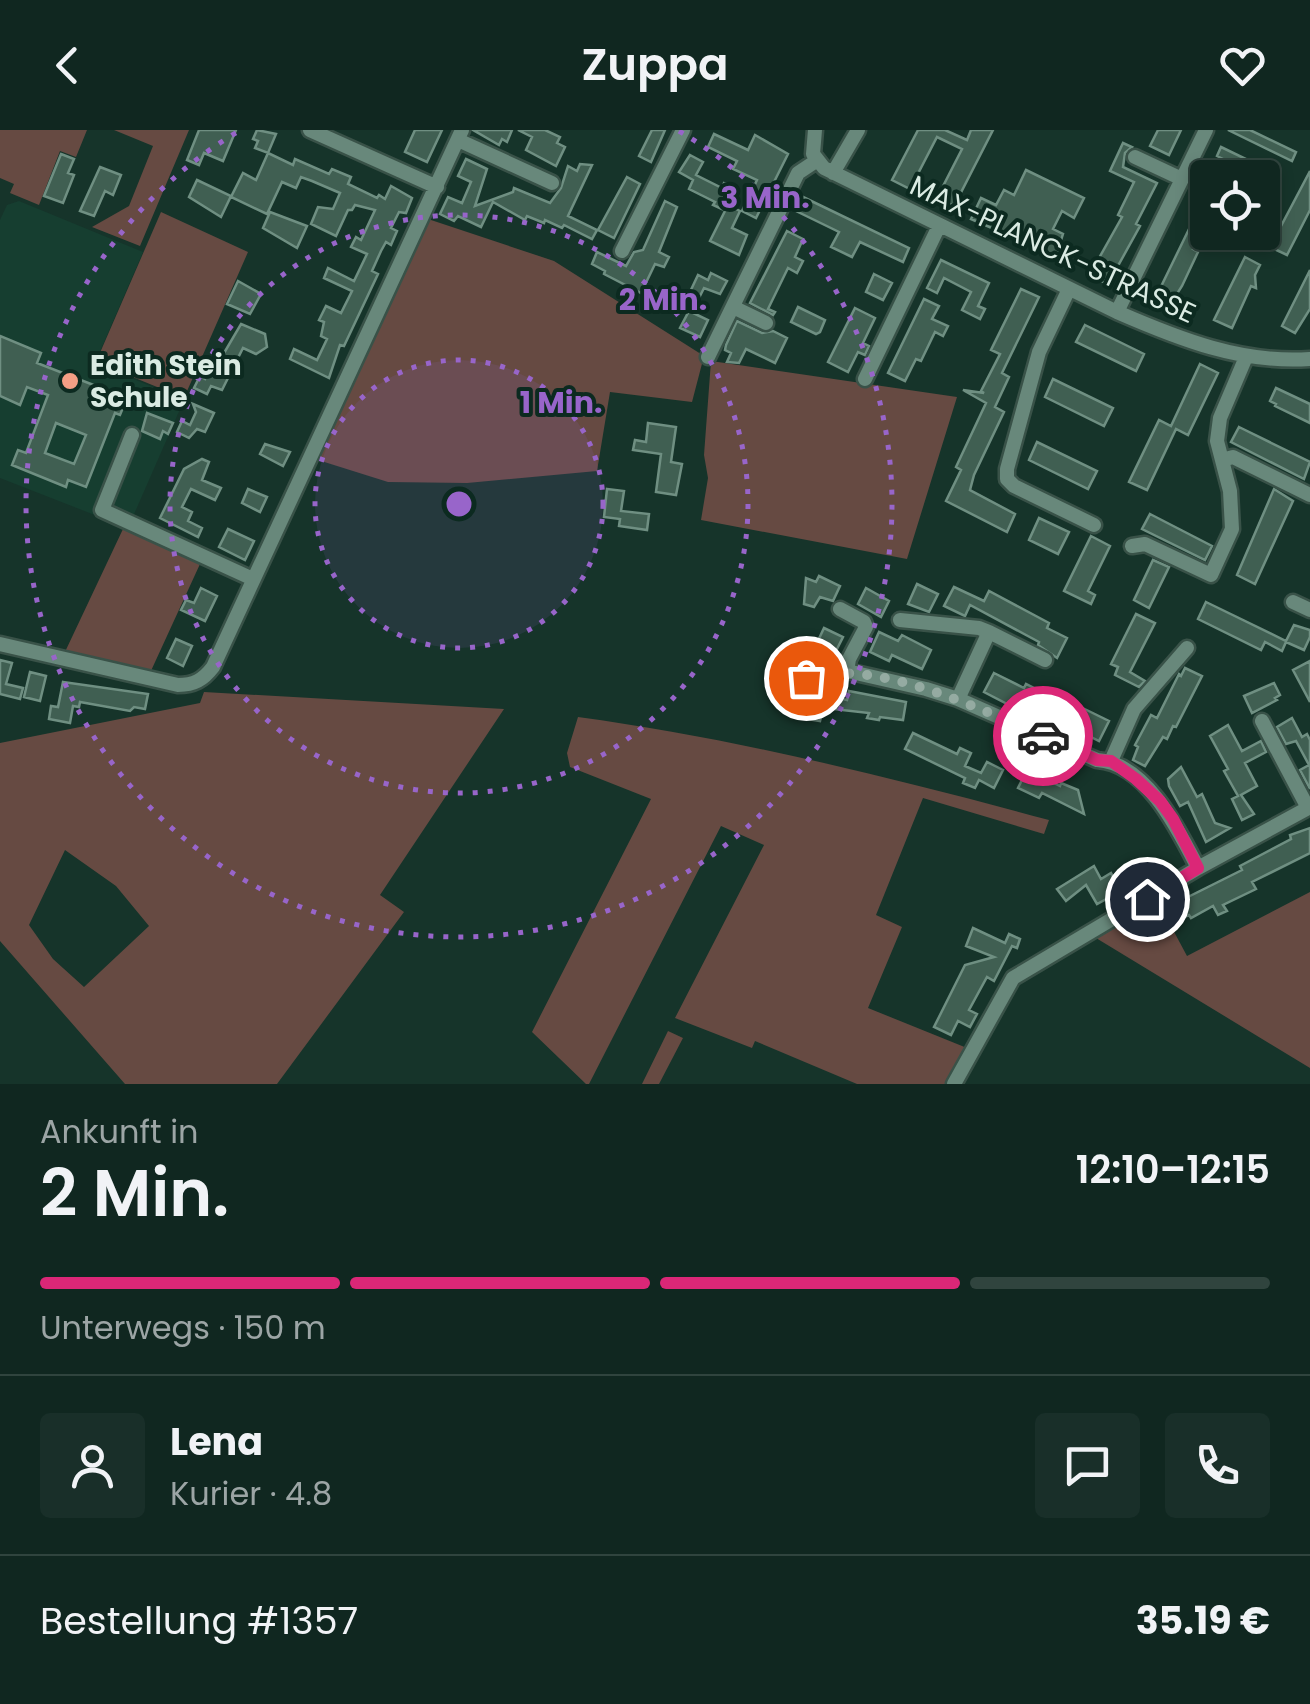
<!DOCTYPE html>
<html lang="de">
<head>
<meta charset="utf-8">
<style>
  :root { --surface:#102720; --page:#192f29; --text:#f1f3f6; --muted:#9ca5a5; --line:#30443e; --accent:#db2777 }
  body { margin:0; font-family:Poppins,sans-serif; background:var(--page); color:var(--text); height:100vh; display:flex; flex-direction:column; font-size:38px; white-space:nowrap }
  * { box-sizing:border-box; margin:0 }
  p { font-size:32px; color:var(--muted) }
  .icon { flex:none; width:55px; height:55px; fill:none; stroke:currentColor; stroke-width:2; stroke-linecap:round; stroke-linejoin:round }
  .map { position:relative; height:954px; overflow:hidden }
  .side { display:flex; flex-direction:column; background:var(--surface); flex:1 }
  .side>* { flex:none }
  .fabs { position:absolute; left:1190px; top:30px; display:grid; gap:20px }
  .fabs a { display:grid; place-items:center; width:90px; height:90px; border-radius:10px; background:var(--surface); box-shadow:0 5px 15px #0003,0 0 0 2px var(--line); font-size:50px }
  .pin { position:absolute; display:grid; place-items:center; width:85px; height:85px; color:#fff; margin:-42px; border:5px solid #fff; border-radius:50%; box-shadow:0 2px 10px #0007 }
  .courier { position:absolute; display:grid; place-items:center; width:100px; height:100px; margin:-50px; border:8px solid #db2777; border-radius:50%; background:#fff; color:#222; box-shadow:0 2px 12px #0007 }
  .summary em { font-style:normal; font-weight:600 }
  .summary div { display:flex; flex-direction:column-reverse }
  .summary { display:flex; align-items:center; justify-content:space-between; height:170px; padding:0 40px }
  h1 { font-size:65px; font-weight:600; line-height:75px }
  .bar { display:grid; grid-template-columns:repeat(4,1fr); gap:15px 10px; align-content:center; height:120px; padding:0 40px }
  .bar i { height:12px; border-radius:8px; background:var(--line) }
  .bar .active { background:var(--accent) }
  .bar p { grid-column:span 4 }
  .line { display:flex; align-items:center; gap:25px; padding:0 40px; border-top:2px solid var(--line) }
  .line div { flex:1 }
  .round { display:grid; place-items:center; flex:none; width:105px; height:105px; border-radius:10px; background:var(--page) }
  header { display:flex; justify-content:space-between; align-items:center; height:130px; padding:0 40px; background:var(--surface); font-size:45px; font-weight:600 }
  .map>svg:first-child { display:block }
</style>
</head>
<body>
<header><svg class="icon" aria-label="back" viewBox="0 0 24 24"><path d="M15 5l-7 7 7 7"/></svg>Zuppa<svg class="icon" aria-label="heart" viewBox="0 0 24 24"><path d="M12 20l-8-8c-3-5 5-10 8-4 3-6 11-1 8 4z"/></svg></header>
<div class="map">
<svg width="1310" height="954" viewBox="0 0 1310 954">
  <rect width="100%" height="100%" fill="#16342a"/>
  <path fill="#163e30" d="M19,71L143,122L95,233L184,270L128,398L0,348V90L7,75Z"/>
  <path fill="#664a42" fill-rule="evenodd" d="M0,0H87L76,27L60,21L39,75L10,63L14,54L0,48Z
    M114,0H189L140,116L92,97L129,76L153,16Z
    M161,82L248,122L184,268L96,232Z
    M428,89L554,131L704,226L692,272L610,262L597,341L467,353L388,352L318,330Z
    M711,231L957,267L907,429L701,390L708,348L704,325Z
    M123,399L200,434L150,543L64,524Z
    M204,562L504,579L380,765L404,782L277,954H125L0,811V613L200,573ZM65,720L116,756L149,796L84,857L53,829L29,795Z
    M578,587C739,609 893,648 1049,690L1044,704L923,668L876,785L902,797L868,878L967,918L948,954H857L755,911L752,918L675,888L764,715L721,696L589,954H586L532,902L651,669L570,637L567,623Z
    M1310,762V938L1096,808L1157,770L1187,826Z
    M668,901L683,908L659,954H642Z"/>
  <path fill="#405f52" stroke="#6f8f82" stroke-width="2.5" fill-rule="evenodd" d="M199,0H236L223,31L204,23L199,35L187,30Z
    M257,0L276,4L268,23L255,18L258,11L253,9Z
    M415,0H442L427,32L405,22Z
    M473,0H512L507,12L502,9L499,15Z
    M518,0H545L560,7L557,13L565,17L556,36L526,20L532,7Z
    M652,0H665L651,32L639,26Z
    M918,0H945L967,10L971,0H993L954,76L937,68L962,19L937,7L910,59L892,50Z
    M1158,0H1181L1169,25L1150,16Z
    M1228,0H1250L1296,22L1292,31Z
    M714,4L748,20L755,5L788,24L756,88L742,81L757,50L733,39L737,31L708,17Z
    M1123,13L1132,17L1125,23L1123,37L1157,53L1136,94L1140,96L1108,154L1089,146L1122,87L1118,85L1134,52L1110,41Z
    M1221,17L1279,45L1275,54L1240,38L1236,48H1214L1223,29L1217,26Z
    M268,23L293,35L295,29L329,44L332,39L351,47L348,54L377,68L379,65L385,69L391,56L412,68L406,83L399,82L391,98L397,101L391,115L386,112L381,121L372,141L378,144L344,216L340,215L329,248L290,229L294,219L317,230L327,209L321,206L324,192L319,190L326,176L341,183L352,161L324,148L328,138L354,151L367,124L351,117L356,107L361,110L375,80L355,75L352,80H348L336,106L311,94L318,77L333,79L340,63L312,51L301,47L296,58L282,52L267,84L231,67L243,43L256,50Z
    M61,24L74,29L68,43L74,45L63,73L44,66Z
    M690,25L703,32L696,45L722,58L724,53L732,56L722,79L713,75L715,72L689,59L693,50L679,42Z
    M466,29L487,39L475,76L513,62L514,58L550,73L561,58L568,36L577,41L580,34L592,35L568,86L597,100L592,109L564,95L562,98L545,90L544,93L527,86L525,90L493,72L481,97L458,86L454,91L440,84L448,67L462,73L471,52L458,46Z
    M100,37L121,45L113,65L105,61L94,86L80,81Z
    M1026,40L1084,68L1074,88L1062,81L1053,99L1063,104L1056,126L971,89L981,68L996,75L1004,60L1014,65Z
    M1310,41V80L1287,125L1270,117Z
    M627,47L640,54L614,108L598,100Z
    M197,50L231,66L221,87L189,67Z
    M1208,60V104L1202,101L1193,119L1198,122L1182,156L1168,178L1154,171Z
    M803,67L909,118L903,132L860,112L852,127L831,117L839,102L796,81Z
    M665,71L677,77L659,122L669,127L664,137L655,134L641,163L604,144L605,141L592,134L597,122L626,136L634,122L643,120Z
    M728,75L740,81L732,98L747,105L739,125L710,111Z
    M270,82L307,96L297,118L263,98Z
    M787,101L803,109L795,127L803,131L797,143L788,138L768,179L775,182L773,185L750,173Z
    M1245,127L1260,135L1255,145L1256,158L1251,156L1232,198L1214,190Z
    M941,130L989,153L978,176L985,179L980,189L962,180L971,162L944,148L937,163L927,158Z
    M1310,140V179L1295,203L1282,196Z
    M711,143L727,151L720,164L704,158L699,168L689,164L698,145L708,150Z
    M874,144L892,153L883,170L866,162Z
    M238,151L261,164L250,184L227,174Z
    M1021,159L1039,167L1002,243L1009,247L995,277L1004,282L974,345L970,360L1015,384L1007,402L946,371L961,340L956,337L986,273L963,260L984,263L981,261L1000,224L991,220Z
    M924,169L939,176L932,189L948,196L943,206L935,202L921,231L916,229L905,251L888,243Z
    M798,177L825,190L820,202L816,204L791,192Z
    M855,178L875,188L863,213L869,216L865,225L858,222L848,242L828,232Z
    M689,181L708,190L700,207L680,198Z
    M737,191L762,203L773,201L787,208L775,233L746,219L739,233L727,232L731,223L725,220L726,215Z
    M241,194L265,204L267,217L256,224L243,218L222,260L211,256L207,264L194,258L200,246L205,249L213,233L217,235Z
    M1085,195L1144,224L1136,241L1076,212Z
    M0,206L41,223L37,233L127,268L120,285L115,283L86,357L68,350L66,357L12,335L18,320L26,323L48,265L27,257L20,275L0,266ZM56,293L86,305L74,334L45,323Z
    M1200,234L1218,243L1188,305L1176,299L1147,360L1129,352L1159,290L1171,296Z
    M1053,249L1113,278L1104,296L1045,267Z
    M1276,258L1310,274V293L1275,276L1276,274L1270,271Z
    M193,274L214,283L205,302L197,299L189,308L177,302L182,291L190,295L196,282Z
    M147,283L173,293L168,304L163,301L160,309L142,301Z
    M648,293L676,297L671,332L682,334L676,365L656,362L661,324L633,320L635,310L646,312Z
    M1239,297L1310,332L1304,349L1231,312Z
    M1037,312L1097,341L1088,359L1029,330Z
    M265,314L290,322L283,336L260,324Z
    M202,329L209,332L202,350L221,358L215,370L191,359L182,377L192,382L188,391L202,398L198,407L160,388L184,339Z
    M248,359L267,367L260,382L242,373Z
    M607,359L624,361L621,381L649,384L647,400L619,396L620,389L604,387Z
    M1274,359L1293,371L1255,454L1237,445Z
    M1150,384L1212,416L1205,430L1142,399Z
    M1039,388L1069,402L1058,424L1029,410Z
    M228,399L254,411L245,430L219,417Z
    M1091,406L1110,416L1088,461L1095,465L1091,474L1064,461Z
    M1153,430L1169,437L1149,478L1134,470Z
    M819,446L840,456L833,471L820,467L814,477L804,474L806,448L816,452Z
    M917,454L938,464L929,482L908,474Z
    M954,457L984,471L989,461L1049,493L1047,498L1067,508L1057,528L1038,515L1039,512L970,475L965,486L944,476Z
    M201,458L217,466L205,491L181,480L186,470L194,473Z
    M866,458L889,471L881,487L858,474Z
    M1206,472L1286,511L1294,495L1310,500V507L1304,520L1286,512L1282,521L1265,512L1261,520L1198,489Z
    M1136,484L1155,493L1130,542L1145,551L1139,557L1115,545L1118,537L1111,534Z
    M824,498L843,507L835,523L816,515L812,525L800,523L801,513L816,515Z
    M879,502L898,511L902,505L931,520L922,539L892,525L889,531L870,522Z
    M176,509L192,516L183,536L167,528Z
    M0,530L12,533L6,554L23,558L20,569L0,564Z
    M1310,531V572L1293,540Z
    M1185,538L1202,546L1176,597L1173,596L1167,609L1163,607L1145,636L1133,630L1138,617L1135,615L1151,585L1157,588L1179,544L1181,546Z
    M30,542L46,546L40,571L24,567Z
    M994,543L1024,558L1026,554L1056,569L1058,566L1109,591L1099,611L1079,601L1078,603L1049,586L1046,591L1017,574L1015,578L984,562Z
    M63,552L148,564L145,579L134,577L130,581L80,572L79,577L73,576L70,593L49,589L51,576L58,577Z
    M1274,553L1280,565L1275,568L1277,570L1252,583L1244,566Z
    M849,561L906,572L903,590L880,587L879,590L867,588L869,583L833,579L838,568L847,570Z
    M803,566L825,570L820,591L801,588Z
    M1292,588L1302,607L1307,604L1310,610V659L1300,640L1309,635L1296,611L1286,614L1277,597Z
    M1228,595L1242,621L1261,611L1266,622L1245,633L1257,656L1241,665L1254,684L1242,690L1232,669L1238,666L1224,641L1228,639L1210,606Z
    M913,603L957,624L960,618L971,623L965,636L981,643L987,632L1003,640L994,658L979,650L975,658L963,653L965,648L905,619Z
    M1181,637L1197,667L1202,664L1215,693L1230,698L1206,712L1188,672L1180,676L1169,656L1168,649Z
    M1027,640L1060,656L1061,653L1078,660L1084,684L1042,663L1039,668L1018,658Z
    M1310,698V723L1252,752L1256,759L1223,775L1227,781L1218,785L1213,776L1191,788L1189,785L1178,790L1170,776L1242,740L1240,736L1291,709L1290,705Z
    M1094,736L1101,749L1111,743L1121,761L1097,774L1086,755L1066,771L1057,759Z
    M973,798L1005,813L1009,804L1020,809L1017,818L1012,816L994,851L987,847L969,880L977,884L970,897L958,891L951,905L934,897L965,835L994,827L966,816Z"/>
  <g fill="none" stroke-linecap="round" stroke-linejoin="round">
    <g stroke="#395248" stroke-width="19">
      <path id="minor" d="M310,0L437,57
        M815,0L813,24L824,38L1117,182C1179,209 1242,234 1310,229
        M458,10L552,53
        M1135,27L1182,49
        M833,43L858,0
        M622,121L683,0
        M1069,159L1039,222L1007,339V349L1014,356L1094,395
        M733,177L766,193
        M1117,182L1206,0
        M708,227L798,43L816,31
        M865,249L939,96
        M132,305L102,380L253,449
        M1222,330L1233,327L1310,365
        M1132,416L1145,414L1211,445L1232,399L1230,361L1217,311L1220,288L1246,227
        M1293,472L1310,480
        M840,479L864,492L866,497L849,529L847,541
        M900,490L979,498L989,502
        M0,514L178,555C194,555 203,550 213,537L462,0
        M805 545a11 11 0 1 1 22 0a11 11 0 1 1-22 0Z
        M827,543L847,541L926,559L958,569L1097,630C1146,633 1178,699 1198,738
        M958,569L989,502L1045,530
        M1262,591L1308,678
        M1111,631L1134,579L1187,518
        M954,954L1013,848L1198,738L1310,677"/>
    </g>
    <use href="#minor" stroke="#68887b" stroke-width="14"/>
  </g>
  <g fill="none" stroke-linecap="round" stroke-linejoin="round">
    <path stroke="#95aba2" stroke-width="10" stroke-dasharray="0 18" d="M806,548L810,554L818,556L825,552L827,544C893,537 982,580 1043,606"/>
    <path stroke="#db2777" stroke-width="12" d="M1043,606L1097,630L1111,631L1136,649L1160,671L1173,689L1198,738L1147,769"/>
  </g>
  <circle cx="459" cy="374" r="144" fill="#9865ca" fill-opacity=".12"/>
  <g fill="none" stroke="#9865ca" stroke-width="5" stroke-dasharray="5 10">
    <circle cx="459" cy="374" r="144"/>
    <circle cx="459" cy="374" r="289"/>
    <path d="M679 1A433 433 0 1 1 239 1"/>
  </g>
  <circle fill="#f39f85" stroke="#0c2a20" stroke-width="4" cx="70" cy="251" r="10"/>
  <g text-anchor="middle" stroke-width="8" stroke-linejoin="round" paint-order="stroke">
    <g font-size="28" fill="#daebe3" stroke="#0c2a20">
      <text transform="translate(1053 119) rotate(25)" y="10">MAX-PLANCK-STRASSE</text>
    </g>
    <g font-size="28" font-weight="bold" fill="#daebe3" stroke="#0c2a20" text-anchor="start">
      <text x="90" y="245">Edith Stein<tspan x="90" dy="32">Schule</tspan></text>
    </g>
  </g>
  <circle cx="459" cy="374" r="15" fill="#9865ca" stroke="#0c2a20" stroke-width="5"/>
  <g font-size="30" text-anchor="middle" font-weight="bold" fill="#9865ca" stroke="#0c2a20" stroke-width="8" stroke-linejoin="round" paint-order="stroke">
    <text x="765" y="78">3 Min.</text>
    <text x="663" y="180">2 Min.</text>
    <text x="561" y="283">1 Min.</text>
  </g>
</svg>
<div class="fabs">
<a><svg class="icon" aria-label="locate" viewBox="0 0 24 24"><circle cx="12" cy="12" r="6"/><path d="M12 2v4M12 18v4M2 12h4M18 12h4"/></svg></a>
</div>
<div class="pin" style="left:806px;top:548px;background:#ea580c"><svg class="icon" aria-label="bag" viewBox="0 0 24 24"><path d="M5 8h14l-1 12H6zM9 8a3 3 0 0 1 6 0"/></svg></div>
<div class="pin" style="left:1147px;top:769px;background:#1f2937"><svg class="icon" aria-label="home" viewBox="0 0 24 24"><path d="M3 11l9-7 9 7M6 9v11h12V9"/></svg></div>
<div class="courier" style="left:1043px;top:606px"><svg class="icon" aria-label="car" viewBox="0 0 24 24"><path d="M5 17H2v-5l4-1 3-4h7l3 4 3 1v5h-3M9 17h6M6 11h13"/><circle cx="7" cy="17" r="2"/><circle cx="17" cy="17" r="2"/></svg></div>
</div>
<section class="side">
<div class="summary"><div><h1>2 Min.</h1><p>Ankunft in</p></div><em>12:10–12:15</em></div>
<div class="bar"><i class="active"></i><i class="active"></i><i class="active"></i><i></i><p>Unterwegs · 150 m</p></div>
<div class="line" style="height:180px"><a class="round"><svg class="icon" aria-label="person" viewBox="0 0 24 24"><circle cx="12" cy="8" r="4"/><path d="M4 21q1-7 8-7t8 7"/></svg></a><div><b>Lena</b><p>Kurier · 4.8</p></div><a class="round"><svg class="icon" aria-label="chat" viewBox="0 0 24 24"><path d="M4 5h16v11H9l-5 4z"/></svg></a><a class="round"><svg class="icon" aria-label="phone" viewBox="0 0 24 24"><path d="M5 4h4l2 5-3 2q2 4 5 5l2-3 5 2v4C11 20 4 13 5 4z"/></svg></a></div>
<div class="line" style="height:130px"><div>Bestellung #1357</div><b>35.19 €</b></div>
</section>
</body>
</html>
